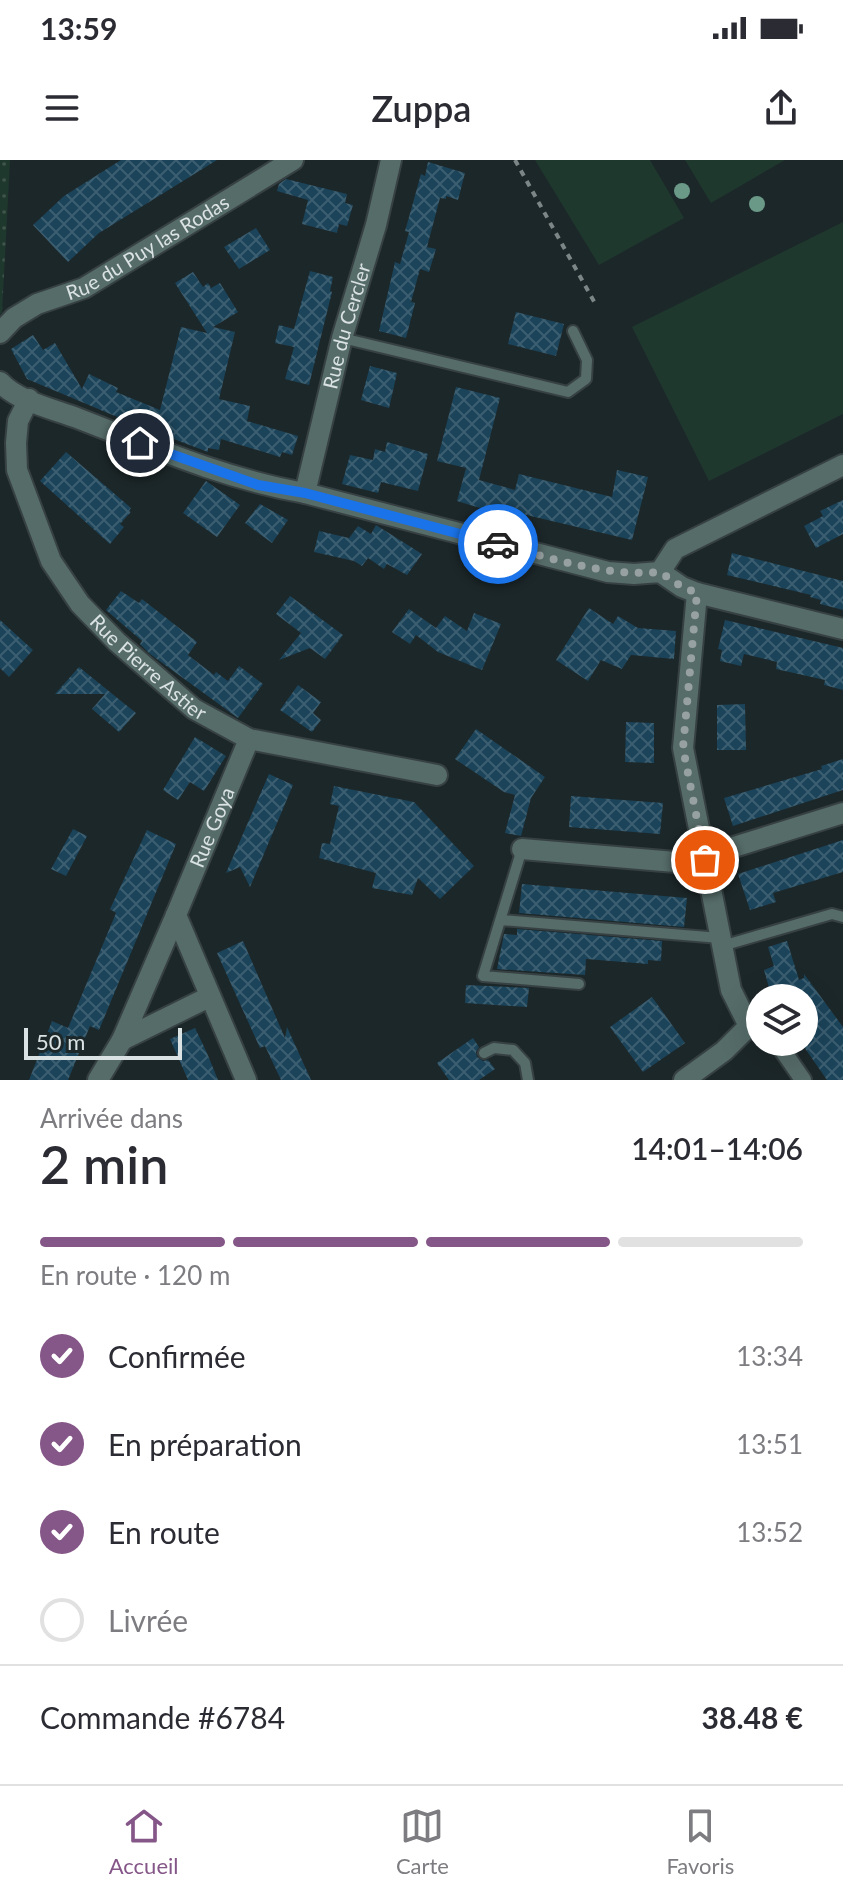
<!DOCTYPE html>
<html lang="fr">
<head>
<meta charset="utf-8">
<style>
  :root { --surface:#fff; --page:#f2f2f3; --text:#2b2b33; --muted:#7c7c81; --line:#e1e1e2; --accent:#855688 }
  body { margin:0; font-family:Lato,sans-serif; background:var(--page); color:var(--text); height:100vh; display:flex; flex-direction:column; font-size:30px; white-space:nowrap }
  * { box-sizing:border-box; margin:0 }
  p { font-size:26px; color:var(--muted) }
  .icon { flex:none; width:44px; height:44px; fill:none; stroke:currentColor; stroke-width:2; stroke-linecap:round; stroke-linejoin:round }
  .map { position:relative; height:920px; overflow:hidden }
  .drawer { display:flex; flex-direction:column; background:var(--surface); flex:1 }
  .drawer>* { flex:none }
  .controls { position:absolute; left:746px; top:824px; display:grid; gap:16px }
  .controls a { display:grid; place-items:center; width:72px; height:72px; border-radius:50%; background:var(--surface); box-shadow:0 8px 32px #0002; font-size:40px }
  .scale { position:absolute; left:24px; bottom:20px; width:158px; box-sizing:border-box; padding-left:8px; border:4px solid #dae2e3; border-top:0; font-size:22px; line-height:28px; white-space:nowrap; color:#dae2e3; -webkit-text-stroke:6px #1c2729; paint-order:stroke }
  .pin { position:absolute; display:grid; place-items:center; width:68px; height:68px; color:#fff; margin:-34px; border:4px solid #fff; border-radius:50%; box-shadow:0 2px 8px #0007 }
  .courier { position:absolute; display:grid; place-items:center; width:80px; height:80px; margin:-40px; border:6px solid #1a73e8; border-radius:50%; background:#fff; color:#222; box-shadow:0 2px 10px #0007 }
  .head em { font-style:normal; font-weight:600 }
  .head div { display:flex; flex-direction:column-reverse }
  .head { display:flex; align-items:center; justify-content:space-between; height:136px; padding:0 40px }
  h1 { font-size:52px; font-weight:600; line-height:60px }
  .bar { display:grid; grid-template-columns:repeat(4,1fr); gap:12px 8px; align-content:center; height:96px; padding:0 40px }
  .bar i { height:10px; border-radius:6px; background:var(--line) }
  .bar .active { background:var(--accent) }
  .bar p { grid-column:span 4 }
  .line { display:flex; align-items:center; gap:20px; padding:0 40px; border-top:2px solid var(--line) }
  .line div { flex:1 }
  ol { padding:0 40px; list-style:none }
  li { display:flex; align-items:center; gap:24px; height:88px }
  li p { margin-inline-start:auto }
  li .icon { padding:8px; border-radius:50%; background:var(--accent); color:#fff; stroke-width:4 }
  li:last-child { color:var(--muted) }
  li i { width:44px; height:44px; border:4px solid var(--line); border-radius:50% }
  .status { display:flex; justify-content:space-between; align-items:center; height:56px; padding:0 40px; background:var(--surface); direction:ltr }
  .status svg { height:22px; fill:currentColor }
  header { display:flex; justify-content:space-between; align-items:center; height:104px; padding:0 40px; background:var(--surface); font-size:36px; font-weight:600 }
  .tab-bar { display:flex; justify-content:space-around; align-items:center; height:112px; border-top:2px solid var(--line); background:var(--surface); font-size:22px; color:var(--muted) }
  .tab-bar a { display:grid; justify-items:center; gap:4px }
  .tab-bar .active { color:var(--accent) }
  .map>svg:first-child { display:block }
</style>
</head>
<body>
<div class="status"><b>13:59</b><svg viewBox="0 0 49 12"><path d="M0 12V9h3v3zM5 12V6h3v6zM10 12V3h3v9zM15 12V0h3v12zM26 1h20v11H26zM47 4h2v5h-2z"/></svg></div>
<header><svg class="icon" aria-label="menu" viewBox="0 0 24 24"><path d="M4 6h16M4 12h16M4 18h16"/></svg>Zuppa<svg class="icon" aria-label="share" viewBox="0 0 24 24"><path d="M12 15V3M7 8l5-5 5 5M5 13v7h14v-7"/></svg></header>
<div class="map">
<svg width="843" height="920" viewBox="0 0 843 920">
  <defs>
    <pattern id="grass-dots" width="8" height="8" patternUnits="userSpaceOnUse" patternTransform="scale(2)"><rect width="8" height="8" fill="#1f382d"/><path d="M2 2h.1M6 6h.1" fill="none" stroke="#3f544b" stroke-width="1.8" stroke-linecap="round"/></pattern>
    <pattern id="building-cross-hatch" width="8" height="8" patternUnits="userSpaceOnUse" patternTransform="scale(2)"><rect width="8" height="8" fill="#1b4359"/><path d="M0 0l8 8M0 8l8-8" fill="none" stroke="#3c5e71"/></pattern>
  </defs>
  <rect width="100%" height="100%" fill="#1c2729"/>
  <path fill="url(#grass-dots)" d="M0,0H10L2,153L0,154Z"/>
  <path fill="#1f382d" d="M535,0H650L684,58L599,105Z
    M685,0H785L711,43Z
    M843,62V254L709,321L632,167Z"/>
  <path fill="url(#building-cross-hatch)" d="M121,0H217L99,73L68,102L33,65L64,36Z
    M428,2L465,13L458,40L446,36V39L440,38L427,87L436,89L429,112L420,109L411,142L415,143L406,178L379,171L395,102L400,104L409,72L405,71L411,50L421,14L425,16Z
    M286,19L347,34L345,43L353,45L347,66L339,64L337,73L302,64L308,40L277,31L279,24Z
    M256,68L270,90L239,109L224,87Z
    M310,111L333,117L330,131L332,132L309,225L285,219L294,187L275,183L279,165L294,169Z
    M193,112L203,127L208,123L211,128L220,123L238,152L213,167L235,172L219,239L250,246L247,261L298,276L292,295L282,292L280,297L221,279L219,290L208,288V292L134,264L27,219L11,189L33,175L43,190L55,183L82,229L89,214L118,228L116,232L160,250L181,167L207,173L175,123Z
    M516,152L564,164L556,196L508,184Z
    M370,206L397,213L389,248L361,240Z
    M456,227L500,238L479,320L515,330L519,314L612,337L617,310L648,317L632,380L518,353L516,359L457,341L466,308L437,301Z
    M387,282L428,294L418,331L381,322L378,333L342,324L350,295L373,300L375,289L385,292Z
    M66,292L131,348L129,351L131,352L120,364L124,367L110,384L40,321Z
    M206,321L240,345L217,377L183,353Z
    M843,340V374L816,388L804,366L823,356L820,351Z
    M260,344L288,360L272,383L245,363Z
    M376,365L422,394L407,415L387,404L384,409L368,398L362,406L354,401L314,392L319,371L349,378L358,366L371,374Z
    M732,393L843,421V450L820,444L821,440L810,437L811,435L727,415Z
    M121,431L139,443L142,439L197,482L188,495L214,515L216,512L228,521L239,506L263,524L238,558L150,494L140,484L142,481L106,450Z
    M290,436L343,475L325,499L310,488L279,500L301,473L276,454Z
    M589,448L613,464L618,456L638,468L676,471L674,499L631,495L622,509L601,500L588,521L556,500Z
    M409,449L436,468L445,456L467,471L474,453L501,464L482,510L438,492L416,475L410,484L392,472Z
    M0,460L33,490L9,517L0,508Z
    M725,460L843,488V530L824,525L825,520L776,509L777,502L744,494L741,506L720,501L722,490L718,489Z
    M79,507L136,553L119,572L92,549L105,534H55Z
    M298,525L321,542L313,553L321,560L312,572L280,550Z
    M745,544L746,590H717V545Z
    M626,562L654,563V603L625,602Z
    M476,569L545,617L531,638L521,676L505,673L515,635L504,632L455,599Z
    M195,577L226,596L204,631L190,622L178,640L163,630Z
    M843,599V630L733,666L724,638L822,609L821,606Z
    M269,614L293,625L250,727L240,707L226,713Z
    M334,626L414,642L474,706L440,739L418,718L412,735L372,728L376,713L319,698L322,683L330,684L339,646L330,644Z
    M571,636L663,643L660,674L569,667Z
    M73,669L87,676L66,716L51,709Z
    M147,670L176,684L99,870L90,866L68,920H29L52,861L68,868L116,753L110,749Z
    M843,680V712L773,733L776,742L750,750L738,714Z
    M522,724L687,738L684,767L519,753Z
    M517,769L662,781L661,801L648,800V804L586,799L585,815L497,809L504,774L517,775Z
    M243,781L285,878L287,867L311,920H281L265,886L260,888L217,793Z
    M787,781L799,820L804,818V814L843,867V920H827L804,887V838H772L764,810L774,806L768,787Z
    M466,825L529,828L527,847L465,843Z
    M652,837L685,883L643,912L610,867Z
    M195,868L207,893L218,920H188L170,879Z
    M473,878L479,887L476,892L477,897L483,901L488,900L495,909L479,920H449L437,903Z"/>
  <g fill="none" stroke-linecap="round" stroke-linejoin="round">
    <g stroke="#374143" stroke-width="14">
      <path id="service" d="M342,178L568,232L586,219L587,200L573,171
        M522,689L483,816L579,824
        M501,760L720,778
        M722,786L832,754L843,757
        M484,893L494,888L513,890L525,903L528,920"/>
    </g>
    <g stroke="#374143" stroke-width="20">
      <path id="pedestrian" d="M772,882L781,888L803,920"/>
    </g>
    <g stroke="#374143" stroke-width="24">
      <g id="minor">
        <path id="s1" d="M0,173L14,158L37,144L84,128L293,0"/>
        <path d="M0,222C17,241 53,249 77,258C152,287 225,319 305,333L608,412L634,414L660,412L682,427L697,433L843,469"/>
        <path id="s2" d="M29,239L18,261L16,283L17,310L51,401L80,444L117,482L194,549L249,579L437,615"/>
        <path id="s3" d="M305,333L342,178L376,65L391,0"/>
        <path d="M660,412L675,389L843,305"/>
        <path d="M522,689L675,702L705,700"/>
        <path d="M705,696L843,653"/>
        <path d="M176,755L122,880L209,837"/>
        <path d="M98,920L122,880"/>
        <path id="s4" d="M246,920L176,755L249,579"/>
        <path d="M684,920L724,891L749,866L731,830L683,588L697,433"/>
      </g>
    </g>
    <path stroke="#7c8687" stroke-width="4" stroke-dasharray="6 6" stroke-linecap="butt" d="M515,0L596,145"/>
    <use href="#service" stroke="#566c69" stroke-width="10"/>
    <use href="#pedestrian" stroke="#566c69" stroke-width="16"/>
    <use href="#minor" stroke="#566c69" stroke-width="20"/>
  </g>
  <g fill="#6b9988">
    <circle cx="682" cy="31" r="8"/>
    <circle cx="757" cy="44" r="8"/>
  </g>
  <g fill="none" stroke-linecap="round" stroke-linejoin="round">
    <path stroke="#98a1a2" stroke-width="8" stroke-dasharray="0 14.4" d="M498,384C552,398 604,417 660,412L682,427L697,433L683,588L705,700"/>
    <path stroke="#1a73e8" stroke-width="10" d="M140,283L258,325L305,333L498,384"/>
  </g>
  <g text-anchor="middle" stroke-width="6" stroke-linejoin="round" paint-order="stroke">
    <g font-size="20" fill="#dae2e3" stroke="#1c2729">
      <text dy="7" stroke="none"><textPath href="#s1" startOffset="172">Rue du Puy las Rodas</textPath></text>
      <text dy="7" stroke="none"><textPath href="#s3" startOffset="172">Rue du Cercler</textPath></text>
      <text dy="7" stroke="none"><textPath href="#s2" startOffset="316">Rue Pierre Astier</textPath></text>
      <text dy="7" stroke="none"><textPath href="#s4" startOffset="274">Rue Goya</textPath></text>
    </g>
  </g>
</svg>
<div class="controls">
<a><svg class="icon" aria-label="layers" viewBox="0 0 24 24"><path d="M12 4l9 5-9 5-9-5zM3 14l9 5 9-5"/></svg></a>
</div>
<div class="scale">50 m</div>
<div class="pin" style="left:705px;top:700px;background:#ea580c"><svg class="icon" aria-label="bag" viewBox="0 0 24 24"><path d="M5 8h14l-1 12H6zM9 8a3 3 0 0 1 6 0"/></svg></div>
<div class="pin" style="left:140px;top:283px;background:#1f2937"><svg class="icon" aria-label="home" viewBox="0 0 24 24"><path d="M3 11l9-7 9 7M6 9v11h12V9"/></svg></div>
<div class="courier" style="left:498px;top:384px"><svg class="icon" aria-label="car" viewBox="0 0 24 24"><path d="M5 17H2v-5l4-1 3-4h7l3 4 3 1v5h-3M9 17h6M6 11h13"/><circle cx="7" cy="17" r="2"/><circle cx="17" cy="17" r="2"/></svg></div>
</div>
<section class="drawer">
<div class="head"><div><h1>2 min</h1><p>Arrivée dans</p></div><em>14:01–14:06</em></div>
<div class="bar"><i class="active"></i><i class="active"></i><i class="active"></i><i></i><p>En route · 120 m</p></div>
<ol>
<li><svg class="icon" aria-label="check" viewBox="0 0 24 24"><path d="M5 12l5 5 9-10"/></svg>Confirmée<p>13:34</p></li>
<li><svg class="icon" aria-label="check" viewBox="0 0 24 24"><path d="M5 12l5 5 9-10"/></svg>En préparation<p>13:51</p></li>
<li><svg class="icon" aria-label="check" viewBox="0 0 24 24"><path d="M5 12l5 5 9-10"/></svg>En route<p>13:52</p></li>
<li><i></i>Livrée</li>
</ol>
<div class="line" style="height:104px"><div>Commande #6784</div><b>38.48 €</b></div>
</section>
<nav class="tab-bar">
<a class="active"><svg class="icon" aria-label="home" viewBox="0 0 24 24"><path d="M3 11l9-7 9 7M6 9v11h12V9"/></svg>Accueil</a>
<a><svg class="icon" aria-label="map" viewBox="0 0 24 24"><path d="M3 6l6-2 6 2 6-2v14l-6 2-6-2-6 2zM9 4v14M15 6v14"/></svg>Carte</a>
<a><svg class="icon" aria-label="saved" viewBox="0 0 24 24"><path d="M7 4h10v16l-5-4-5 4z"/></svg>Favoris</a>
</nav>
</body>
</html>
